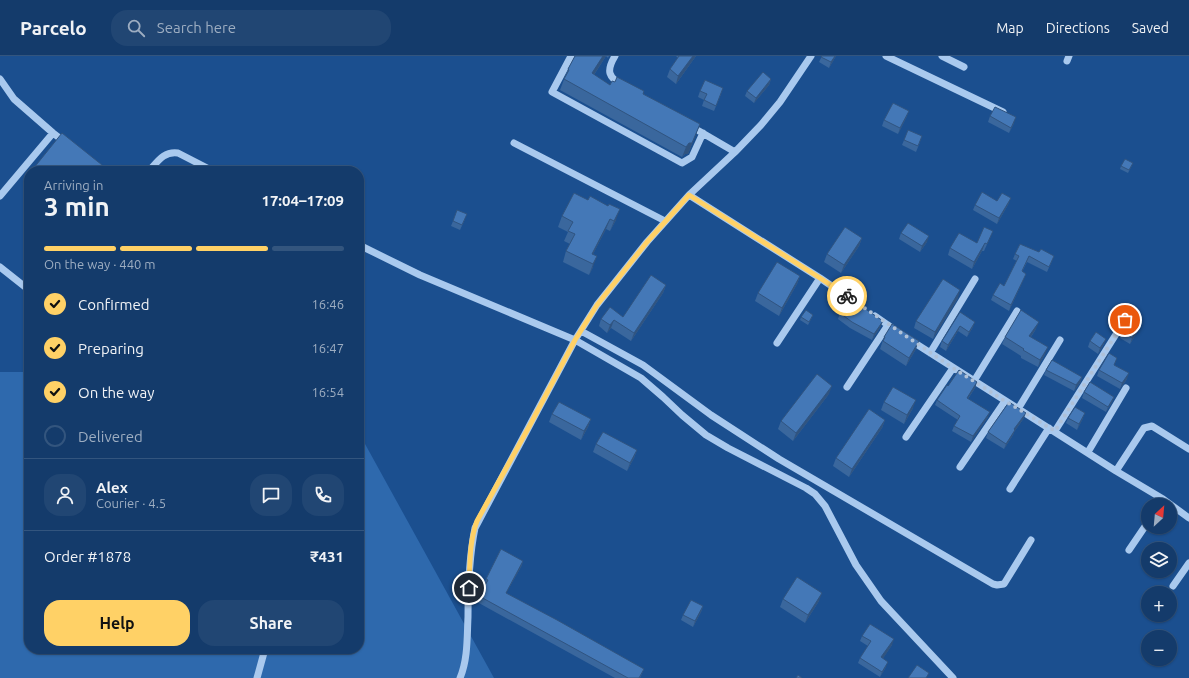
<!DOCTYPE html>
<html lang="en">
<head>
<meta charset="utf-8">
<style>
  :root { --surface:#143b6b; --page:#214673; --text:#f1f3f6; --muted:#9dadc1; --line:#33557e; --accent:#ffd166 }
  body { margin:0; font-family:Ubuntu,sans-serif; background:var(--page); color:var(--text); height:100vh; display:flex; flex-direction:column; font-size:15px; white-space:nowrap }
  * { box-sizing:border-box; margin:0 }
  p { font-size:13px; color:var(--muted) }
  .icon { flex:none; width:22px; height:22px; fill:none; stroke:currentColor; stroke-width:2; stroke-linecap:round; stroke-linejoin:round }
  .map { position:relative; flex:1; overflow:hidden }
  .drawer { position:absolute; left:24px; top:110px; width:340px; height:488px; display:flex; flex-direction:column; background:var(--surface); border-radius:16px; box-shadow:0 1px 3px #0004,0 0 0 1px var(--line) }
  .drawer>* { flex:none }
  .needle { width:26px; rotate:26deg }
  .tools { position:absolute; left:1141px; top:442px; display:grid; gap:8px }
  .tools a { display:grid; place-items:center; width:36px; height:36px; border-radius:50%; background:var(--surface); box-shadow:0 1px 3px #0004,0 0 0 1px var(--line); font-size:20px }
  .pin { position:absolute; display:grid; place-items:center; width:34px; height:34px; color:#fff; margin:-17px; border:2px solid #fff; border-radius:50%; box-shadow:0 1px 4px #0007 }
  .courier { position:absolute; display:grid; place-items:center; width:40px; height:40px; margin:-20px; border:3px solid #ffd166; border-radius:50%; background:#fff; color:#222; box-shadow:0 1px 5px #0007 }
  .summary em { font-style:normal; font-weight:700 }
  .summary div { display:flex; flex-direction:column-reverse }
  .summary { display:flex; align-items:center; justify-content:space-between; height:68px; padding:0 20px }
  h1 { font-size:26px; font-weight:700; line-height:30px }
  .bar { display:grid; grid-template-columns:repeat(4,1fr); gap:6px 4px; align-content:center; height:48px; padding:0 20px }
  .bar i { height:5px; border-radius:3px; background:var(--line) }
  .bar .active { background:var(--accent) }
  .bar p { grid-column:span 4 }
  .line { display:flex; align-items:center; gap:10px; padding:0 20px; border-top:1px solid var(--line) }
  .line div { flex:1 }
  .round { display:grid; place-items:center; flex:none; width:42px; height:42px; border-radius:16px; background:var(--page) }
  ol { padding:0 20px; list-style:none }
  li { display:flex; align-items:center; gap:12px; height:44px }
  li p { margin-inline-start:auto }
  li .icon { padding:4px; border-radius:50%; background:var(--accent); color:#111; stroke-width:4 }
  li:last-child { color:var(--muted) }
  li i { width:22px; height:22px; border:2px solid var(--line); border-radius:50% }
  .action { display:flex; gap:8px; margin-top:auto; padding:8px 20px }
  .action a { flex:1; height:46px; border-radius:16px; background:var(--accent); color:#111; font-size:16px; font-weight:700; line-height:46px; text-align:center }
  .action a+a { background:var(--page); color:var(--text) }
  header { display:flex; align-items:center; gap:24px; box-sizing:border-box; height:56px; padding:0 20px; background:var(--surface); border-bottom:1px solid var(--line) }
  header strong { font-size:19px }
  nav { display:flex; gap:22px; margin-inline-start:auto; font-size:14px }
  .search { width:280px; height:36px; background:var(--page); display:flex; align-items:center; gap:10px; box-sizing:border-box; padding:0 14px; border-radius:16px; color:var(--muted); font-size:15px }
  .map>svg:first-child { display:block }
</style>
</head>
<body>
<header>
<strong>Parcelo</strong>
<div class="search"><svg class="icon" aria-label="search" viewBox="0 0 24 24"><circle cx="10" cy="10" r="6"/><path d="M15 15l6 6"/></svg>Search here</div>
<nav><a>Map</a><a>Directions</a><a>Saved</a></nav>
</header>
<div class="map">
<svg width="1189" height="622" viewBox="0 0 1189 622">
  <rect width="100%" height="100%" fill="#1b4f8f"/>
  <path fill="#2e69ad" d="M0,316H29V593H359V377L494,622H0Z"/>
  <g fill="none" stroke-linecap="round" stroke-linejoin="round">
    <path stroke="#a9c9ee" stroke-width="7" d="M571,0L552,36L682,107L692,101L703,77
      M615,0C606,15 608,21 623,30
      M886,0L1003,56
      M942,0L964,11
      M1067,5L1069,0
      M0,23L14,43L53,77L66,87
      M699,75L735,96
      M514,87L665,165
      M93,107L104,115
      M149,115C158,105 164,95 178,97L213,115
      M689,139L820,222L858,248
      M0,140L53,77
      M359,189L420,219L575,284L641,322L663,341L682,359L706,379L728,392L806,432L815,438L825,450L856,509L881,545L953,622
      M0,211L29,234
      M875,260L898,276
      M581,275L643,309L711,359L779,403L993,528L997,529L1004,528L1031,484
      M910,284C978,328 1048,371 1116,415L1144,372L1152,370L1189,393
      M777,287L820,222
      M930,297L975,223
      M974,325L1017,255
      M847,331L888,269
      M1018,353L1060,284
      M1055,375L1125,264
      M906,381L953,312
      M1088,396L1126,332
      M960,411L1005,345
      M1116,415L1163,443L1189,462
      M1010,433L1049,372
      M1129,494L1148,466
      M1173,530L1189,507
      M257,622L265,593
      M460,622C468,603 467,581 468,561C468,531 469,501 475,472L575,284L597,249L647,186L689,139L735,96L761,69L780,46L811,0"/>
  </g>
  <path fill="#3a679d" d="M575,0H609L608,2L606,0L594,19L610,29L615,26L644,35L643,38L700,68L688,98H685L682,101L560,34L568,13Z
    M676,0H696L676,28L667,21L670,13L678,2Z
    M822,0H836L829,12L819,6Z
    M771,23L769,29L754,47L745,40L747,35Z
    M700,35L721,38L714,55L702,50L704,44L698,41Z
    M907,60L898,78L882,70L884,64Z
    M990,60L1014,67L1009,77L988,66Z
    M904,84L920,86L916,96L902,89Z
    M1132,109L1128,117L1120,113L1121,110Z
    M574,137L616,164L610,175L606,173L593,198V211L589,219L563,206L566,195L570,188L564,185L568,176L558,171L562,160Z
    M1009,147L997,168L973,154L975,149Z
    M465,163L460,174L451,170L453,165Z
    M993,175L984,195H982L972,213L948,199L950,192L977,187Z
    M901,177L927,186L920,196L899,183Z
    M862,182L859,190L841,217L824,206L827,198Z
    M1039,196L1054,200L1047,216L1027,206L1022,216L1026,218L1009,255L991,244L993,239L1004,230L1017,205L1013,203L1015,198Z
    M800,220L797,228L779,260L755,245L758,237Z
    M666,229L663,237L631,285L611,272L607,277L599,270L601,263L623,261Z
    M958,242L933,283L914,272L916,265Z
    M960,256L973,271L967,281L958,275L946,295L940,291L942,285Z
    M840,257L881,270L872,284L850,272L838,263Z
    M813,259L808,269L800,264L801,261Z
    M1036,273L1031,281L1045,298L1038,311L1021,302V300L1002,288L1005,281Z
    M1138,275L1130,288L1120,282L1122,276Z
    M884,281L916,293L906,310L880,293Z
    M1090,285L1104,288L1098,298L1088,291Z
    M1117,302L1114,309L1127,323L1120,333L1097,320L1099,314Z
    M1046,314L1082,321L1080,327L1074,335L1044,319Z
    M977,326L975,332L968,343L988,361L971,386L952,375L954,370L958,364L935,349L937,344L948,330Z
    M1084,336L1114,341L1112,346L1106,356L1082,342Z
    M829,338L793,385L778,373L781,365Z
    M884,346L913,352L904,368L881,354Z
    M552,358L591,363L588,371L581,384L549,366Z
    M1024,362L1014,376L1013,379L1004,393L986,382L988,376Z
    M1068,362H1083L1077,374L1066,367Z
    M885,364L882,372L849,421L833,410L836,402Z
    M596,388L637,394L634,402L627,415L593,396Z
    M523,505L521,511L506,537L644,613L640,622H615L477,546L479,540L485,529H484L486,523Z
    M783,543L819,545L805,567L780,551Z
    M703,550L701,556L693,571L681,564L683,559Z
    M862,580L892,589L883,602L886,611L880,621L858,607L860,602L868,590L860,585Z"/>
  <path fill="#305480" d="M603,0H606L588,28L592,17Z
    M693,0H696L676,28L678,20Z
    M835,0H836L829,12L831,6Z
    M771,23L769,29L754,47L756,42Z
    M909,55L907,60L898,78L900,72Z
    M1016,61L1014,67L1009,77L1011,72Z
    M700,68L688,98H685L682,101L686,91Z
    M102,109L100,115H98Z
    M1011,142L1009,147L997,168L999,162Z
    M620,153L616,164L610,175L614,165Z
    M610,163L606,173L589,206L592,198Z
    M929,180L927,186L920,196L922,190Z
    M862,182L859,190L841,217L844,209Z
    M985,187L982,195L972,213L974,206Z
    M597,200L593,211L589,219L593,208Z
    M1026,218L1024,223L1009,255L1011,249Z
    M800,220L797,228L779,260L782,252Z
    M666,229L663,237L631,285L634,277Z
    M960,234L958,242L933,283L935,276Z
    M614,264L611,272L607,277L610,269Z
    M883,265L881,270L872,284L874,278Z
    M975,266L973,271L967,281L969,276Z
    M1039,266L1036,273L1026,288L1029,280Z
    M1140,269L1138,275L1130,288L1132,282Z
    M960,270L958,275L946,295L948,289Z
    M1106,283L1104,288L1098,298L1100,292Z
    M919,285L916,293L906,310L909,302Z
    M1048,291L1045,298L1038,311L1040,304Z
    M1129,317L1127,323L1120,333L1122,327Z
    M1082,321L1080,327L1074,335L1076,329Z
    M977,326L975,332L965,347L967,342Z
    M832,330L829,338L793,385L796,377Z
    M1114,341L1112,346L1106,356L1108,351Z
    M916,344L913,352L904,368L907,359Z
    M990,356L988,361L971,386L973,380Z
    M1026,357L1024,362L1014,376L1013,379L1004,393L1006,388L1014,373Z
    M1085,357L1083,362L1077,374L1079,368Z
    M591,363L588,371L581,384L584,375Z
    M885,364L882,372L849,421L852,413Z
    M637,394L634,402L627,415L630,407Z
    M523,505L521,511L503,543L506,537Z
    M822,537L819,545L805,567L808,559Z
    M703,550L701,556L693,571L695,565Z
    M894,583L892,589L880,607L881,601Z
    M888,606L886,611L880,621L882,616Z"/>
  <path fill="#4478b7" stroke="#305480" d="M575,0H603L592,17L610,29L612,25L615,26L617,21L644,35L643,38L700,68L692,87H689L686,91L564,23L569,14L568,13Z
    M679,0H693L678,20L670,13Z
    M822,0H835L831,6L821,1Z
    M763,16L771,23L756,42L747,35Z
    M705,24L723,32L716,50L704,44L707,38L700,35Z
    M893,47L909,55L900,72L884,64Z
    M995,51L1016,61L1011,72L990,60Z
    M908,74L922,80L918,90L904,84Z
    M62,77L102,109L98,115H36L33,113Z
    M1125,103L1133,107L1129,114L1121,110Z
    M982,136L997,145L1002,137L1011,142L999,162L975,149Z
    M574,137L588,144L590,140L608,150L609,148L620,153L614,165L610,163L592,198L597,200L593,208L566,195L575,178L568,175L573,166L562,160Z
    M457,154L467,158L462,169L453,165Z
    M908,167L929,180L922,190L901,177Z
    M845,171L862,182L844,209L827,198Z
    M984,171L993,175L987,188L985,187L974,206L950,192L959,177L977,187Z
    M1020,188L1039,196L1041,193L1054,200L1049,211L1029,200L1022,215L1026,218L1011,249L993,239L1000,227L1004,230L1019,200L1015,198Z
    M777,206L800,220L782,252L758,237Z
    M651,219L666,229L634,277L614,264L610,269L601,263L610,251L623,261Z
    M943,223L960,234L935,276L916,265Z
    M851,243L883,265L874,278L852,266L840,257Z
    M806,254L813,259L809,266L801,261Z
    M1021,254L1039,266L1029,280L1048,291L1040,304L1023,294L1024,293L1005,281Z
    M960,256L975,266L969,276L960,270L948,289L942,285Z
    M1130,263L1140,269L1132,282L1122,276Z
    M892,268L919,285L909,302L883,285L885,281H884Z
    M1096,276L1106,283L1100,292L1090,285Z
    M1109,297L1117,302L1114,309L1129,317L1122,327L1099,314Z
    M1052,304L1082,321L1076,329L1046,314Z
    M959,314L977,326L967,342L990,356L973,380L954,370L960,360L937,344L947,329L948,330Z
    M817,318L832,330L796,377L781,365Z
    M1090,326L1114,341L1108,351L1084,336Z
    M893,331L916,344L907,359L884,346Z
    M559,346L591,363L584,375L552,358Z
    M1009,346L1026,357L1014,373L1015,374L1006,388L988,376Z
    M1075,351L1085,357L1079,368L1068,362Z
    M869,353L885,364L852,413L836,402Z
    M603,376L637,394L630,407L596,388Z
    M501,493L523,505L506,537L557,564L644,613L639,622H628L479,540L488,524L486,523Z
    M797,521L822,537L808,559L783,543Z
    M691,544L703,550L695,565L683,559Z
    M870,568L894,583L881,601L888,606L882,616L860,602L871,585L862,580Z
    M917,609L929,617L926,622H908Z
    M798,619L802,622H796Z"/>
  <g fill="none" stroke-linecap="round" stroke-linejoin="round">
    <path stroke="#afc1d8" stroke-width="4" stroke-dasharray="0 7.2" d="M847,240L953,312L1005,345L1055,375L1125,264"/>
    <path stroke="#ffd166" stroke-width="5" d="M469,532C470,510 469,486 477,465L530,369L575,284L597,249L647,186L689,139L820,222L847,240"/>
  </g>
</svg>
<div class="tools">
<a><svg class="needle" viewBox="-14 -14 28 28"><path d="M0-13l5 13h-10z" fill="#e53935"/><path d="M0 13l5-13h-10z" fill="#9dadc1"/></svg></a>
<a><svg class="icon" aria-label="layers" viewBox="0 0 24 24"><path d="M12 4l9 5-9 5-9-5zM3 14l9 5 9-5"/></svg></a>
<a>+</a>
<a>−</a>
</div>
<div class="pin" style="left:1125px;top:264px;background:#ea580c"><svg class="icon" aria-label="bag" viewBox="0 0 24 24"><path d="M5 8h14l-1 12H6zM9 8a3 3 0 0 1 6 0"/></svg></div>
<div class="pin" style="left:469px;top:532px;background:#1f2937"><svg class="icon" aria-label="home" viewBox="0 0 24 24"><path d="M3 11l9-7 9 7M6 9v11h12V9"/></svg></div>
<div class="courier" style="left:847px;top:240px"><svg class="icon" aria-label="bike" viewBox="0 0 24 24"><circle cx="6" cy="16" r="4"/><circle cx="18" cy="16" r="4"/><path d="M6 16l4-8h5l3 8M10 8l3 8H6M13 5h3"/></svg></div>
<section class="drawer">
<div class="summary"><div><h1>3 min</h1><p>Arriving in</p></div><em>17:04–17:09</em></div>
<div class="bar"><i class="active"></i><i class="active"></i><i class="active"></i><i></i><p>On the way · 440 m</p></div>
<ol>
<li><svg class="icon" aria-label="check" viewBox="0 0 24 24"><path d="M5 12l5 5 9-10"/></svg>Confirmed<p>16:46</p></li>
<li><svg class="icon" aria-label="check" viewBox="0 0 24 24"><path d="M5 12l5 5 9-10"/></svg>Preparing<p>16:47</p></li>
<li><svg class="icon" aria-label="check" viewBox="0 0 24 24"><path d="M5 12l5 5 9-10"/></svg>On the way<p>16:54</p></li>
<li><i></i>Delivered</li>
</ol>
<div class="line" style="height:72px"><a class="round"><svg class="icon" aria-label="person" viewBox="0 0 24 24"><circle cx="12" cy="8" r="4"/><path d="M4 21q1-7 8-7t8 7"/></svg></a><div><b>Alex</b><p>Courier · 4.5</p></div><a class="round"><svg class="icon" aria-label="chat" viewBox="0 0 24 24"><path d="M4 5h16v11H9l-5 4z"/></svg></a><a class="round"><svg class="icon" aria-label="phone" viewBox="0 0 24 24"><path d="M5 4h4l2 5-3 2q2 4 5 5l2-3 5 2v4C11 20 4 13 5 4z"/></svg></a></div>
<div class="line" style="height:52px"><div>Order #1878</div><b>₹431</b></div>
<div class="action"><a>Help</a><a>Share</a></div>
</section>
</div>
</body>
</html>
